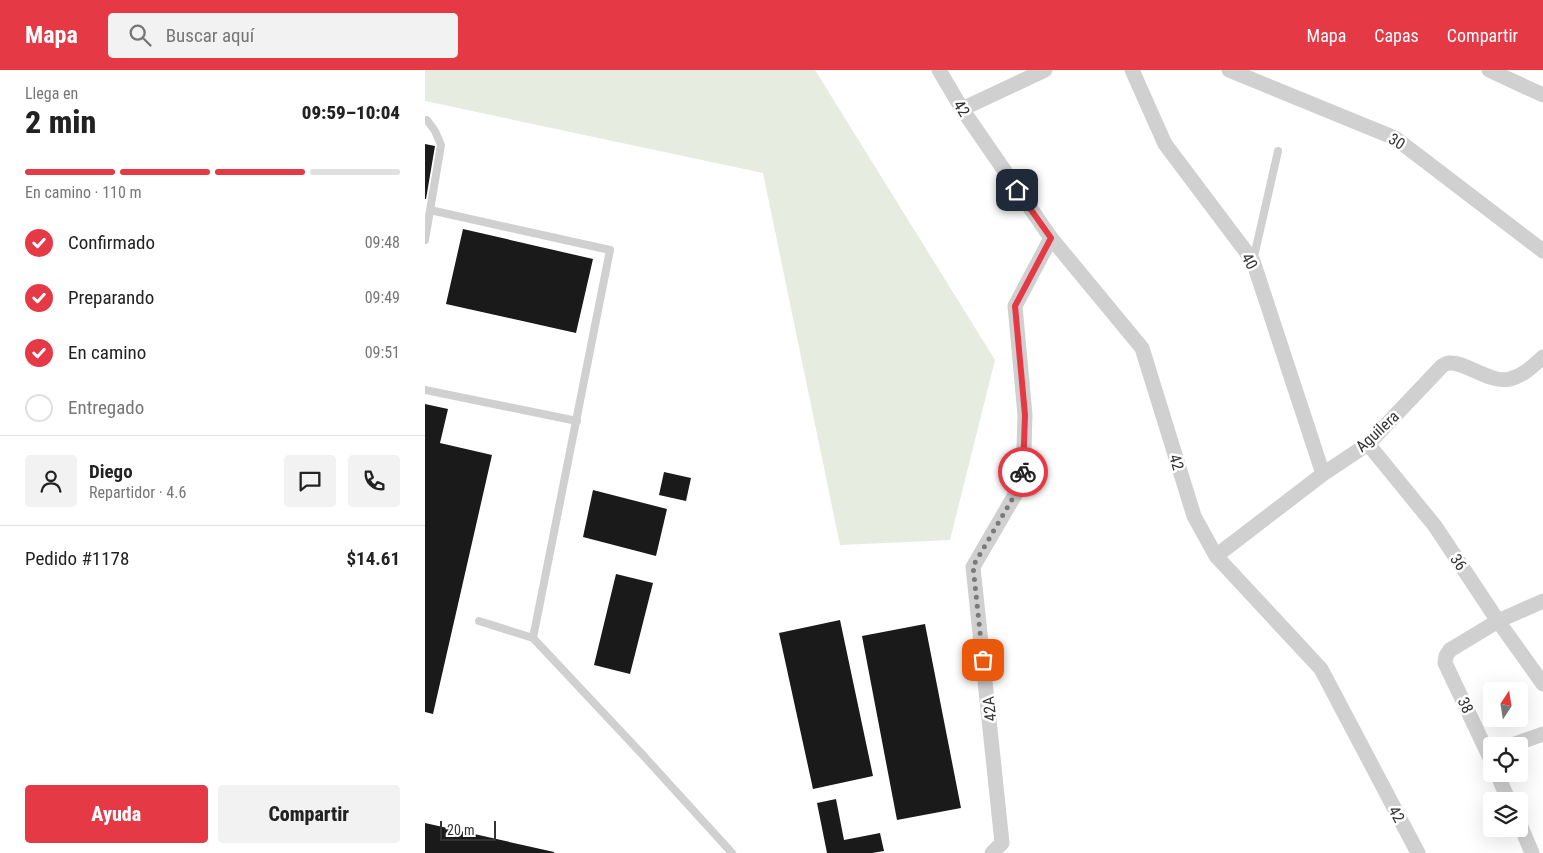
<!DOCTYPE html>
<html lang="es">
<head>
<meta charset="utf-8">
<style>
  :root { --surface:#fff; --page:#f2f2f2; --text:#222; --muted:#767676; --line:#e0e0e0; --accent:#e63946 }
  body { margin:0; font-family:"Roboto Condensed",sans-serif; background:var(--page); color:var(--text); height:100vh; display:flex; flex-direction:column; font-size:19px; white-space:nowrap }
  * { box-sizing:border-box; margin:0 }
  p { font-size:16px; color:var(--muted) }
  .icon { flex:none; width:28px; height:28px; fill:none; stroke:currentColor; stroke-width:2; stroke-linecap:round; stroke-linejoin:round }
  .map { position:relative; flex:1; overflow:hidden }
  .side { display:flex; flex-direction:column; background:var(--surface); width:425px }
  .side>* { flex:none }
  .needle { width:32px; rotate:12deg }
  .fabs { position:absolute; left:1058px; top:612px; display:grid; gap:10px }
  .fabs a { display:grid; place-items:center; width:45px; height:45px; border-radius:5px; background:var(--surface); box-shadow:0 5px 20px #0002; font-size:25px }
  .scale { position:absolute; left:15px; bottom:12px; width:56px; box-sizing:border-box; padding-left:5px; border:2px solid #333; border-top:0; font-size:14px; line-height:18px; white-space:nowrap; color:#333; -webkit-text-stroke:4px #fff; paint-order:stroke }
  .pin { position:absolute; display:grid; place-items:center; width:42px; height:42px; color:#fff; margin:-21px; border-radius:10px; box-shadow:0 2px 8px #0006 }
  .courier { position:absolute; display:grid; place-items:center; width:50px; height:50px; margin:-25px; border:4px solid #e63946; border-radius:50%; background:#fff; color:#222; box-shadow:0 1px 6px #0007 }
  .headline em { font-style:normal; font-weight:800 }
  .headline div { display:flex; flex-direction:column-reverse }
  .headline { display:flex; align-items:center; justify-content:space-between; height:85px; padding:0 25px }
  h1 { font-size:32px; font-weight:800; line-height:38px }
  .bar { display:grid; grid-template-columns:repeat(4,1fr); gap:8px 5px; align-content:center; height:60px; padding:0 25px }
  .bar i { height:6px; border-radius:4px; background:var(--line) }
  .bar .current { background:var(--accent) }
  .bar p { grid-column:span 4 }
  .line { display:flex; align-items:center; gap:12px; padding:0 25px; border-top:1px solid var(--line) }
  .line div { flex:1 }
  .round { display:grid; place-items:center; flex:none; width:52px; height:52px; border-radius:5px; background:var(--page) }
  ol { padding:0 25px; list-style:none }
  li { display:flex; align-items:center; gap:15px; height:55px }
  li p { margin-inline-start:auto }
  li .icon { padding:5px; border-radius:50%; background:var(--accent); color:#fff; stroke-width:4 }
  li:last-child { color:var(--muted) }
  li i { width:28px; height:28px; border:2px solid var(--line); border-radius:50% }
  .cta { display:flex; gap:10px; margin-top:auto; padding:10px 25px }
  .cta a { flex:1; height:58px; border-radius:5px; background:var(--accent); color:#fff; font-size:20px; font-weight:800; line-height:58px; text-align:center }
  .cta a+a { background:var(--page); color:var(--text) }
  header { display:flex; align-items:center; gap:30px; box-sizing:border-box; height:70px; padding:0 25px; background:var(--accent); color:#fff }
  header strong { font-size:24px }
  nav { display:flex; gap:28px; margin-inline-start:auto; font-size:18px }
  .search { width:350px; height:45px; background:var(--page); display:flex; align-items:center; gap:12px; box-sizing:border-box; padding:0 18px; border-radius:5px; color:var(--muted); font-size:19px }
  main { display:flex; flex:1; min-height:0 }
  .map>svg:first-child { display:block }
</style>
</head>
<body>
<header>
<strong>Mapa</strong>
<div class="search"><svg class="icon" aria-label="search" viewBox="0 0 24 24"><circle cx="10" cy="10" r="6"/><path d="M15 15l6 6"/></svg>Buscar aquí</div>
<nav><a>Mapa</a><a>Capas</a><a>Compartir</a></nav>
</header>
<main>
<section class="side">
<div class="headline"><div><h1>2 min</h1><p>Llega en</p></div><em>09:59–10:04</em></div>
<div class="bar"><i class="current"></i><i class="current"></i><i class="current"></i><i></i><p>En camino · 110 m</p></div>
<ol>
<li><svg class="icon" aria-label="check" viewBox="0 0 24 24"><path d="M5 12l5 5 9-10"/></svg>Confirmado<p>09:48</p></li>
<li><svg class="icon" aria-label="check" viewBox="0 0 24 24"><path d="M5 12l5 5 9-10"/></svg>Preparando<p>09:49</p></li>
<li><svg class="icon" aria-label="check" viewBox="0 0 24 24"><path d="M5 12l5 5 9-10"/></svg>En camino<p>09:51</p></li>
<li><i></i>Entregado</li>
</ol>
<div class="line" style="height:90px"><a class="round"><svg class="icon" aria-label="person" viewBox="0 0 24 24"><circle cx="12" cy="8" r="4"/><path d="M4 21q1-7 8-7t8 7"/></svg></a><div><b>Diego</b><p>Repartidor · 4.6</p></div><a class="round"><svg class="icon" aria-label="chat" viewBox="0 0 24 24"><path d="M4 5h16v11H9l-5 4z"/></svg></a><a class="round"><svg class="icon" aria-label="phone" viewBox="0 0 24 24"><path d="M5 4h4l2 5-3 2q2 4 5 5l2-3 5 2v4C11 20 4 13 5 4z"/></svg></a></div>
<div class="line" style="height:65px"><div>Pedido #1178</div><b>$14.61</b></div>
<div class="cta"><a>Ayuda</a><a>Compartir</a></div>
</section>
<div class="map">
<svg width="1118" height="783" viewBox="0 0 1118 783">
  <rect width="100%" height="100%" fill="#fff"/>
  <path fill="#e6ecdf" d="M0,0H390L570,290L525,470L415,475L338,103L0,31Z"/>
  <path fill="#1a1a1a" d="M0,74L10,76L1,129H0Z
    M38,159L168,189L151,263L21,234Z
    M0,334L23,339L15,373L67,385L8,644L0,642Z
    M239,402L266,408L261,431L234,425Z
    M168,420L242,439L231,486L158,467Z
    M191,504L228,513L205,604L169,595Z
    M415,550L448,706L388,719L354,563Z
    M500,554L536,738L472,750L437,566Z
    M411,729L419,770L455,763L459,781L447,783H402L392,733Z
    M0,753L129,782V783H0Z"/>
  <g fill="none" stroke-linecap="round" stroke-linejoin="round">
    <path stroke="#d0d0d0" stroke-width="8" d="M0,50H2L10,61L16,75L0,170
      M5,140L185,180L108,568L216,683L307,783
      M828,191L853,81
      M0,320L152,351
      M54,551L108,568"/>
    <path stroke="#d0d0d0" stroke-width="15" d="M514,0L537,39L626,168L717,278L769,446L791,486L896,599L993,783
      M707,0L740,74L828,191L898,404
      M804,0L970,68L1118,181
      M1064,0L1118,25
      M537,39L620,0
      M943,374L1010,456L1073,551L1118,614
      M791,486L898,404L943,374L1017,296C1019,295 1021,293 1024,293C1040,291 1065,314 1085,309C1098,306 1108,296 1118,287
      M1084,676L1118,664
      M1066,690L1020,593L1021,586L1025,580L1073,551L1118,531
      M1072,704L1084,731
      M1094,752L1107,783
      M567,783L577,773L548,497L598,411L600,345L590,236L626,168"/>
  </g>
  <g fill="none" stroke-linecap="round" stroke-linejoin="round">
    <path stroke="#7a7a7a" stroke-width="5" stroke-dasharray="0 9" d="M558,590L548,496L598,411V402"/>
    <path stroke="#e63946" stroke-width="6" d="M592,120L626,168L590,236L600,345L598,402"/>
  </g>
  <g text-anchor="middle" stroke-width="5" stroke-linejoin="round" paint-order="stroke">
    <g font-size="16" fill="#333" stroke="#fff">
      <text transform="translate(537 38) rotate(58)" y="6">42</text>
      <text transform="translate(972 71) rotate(31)" y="6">30</text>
      <text transform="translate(825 191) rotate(62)" y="6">40</text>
      <text transform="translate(952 361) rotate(-43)" y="6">Aguilera</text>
      <text transform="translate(752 392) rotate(73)" y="6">42</text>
      <text transform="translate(1034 492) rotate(56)" y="6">36</text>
      <text transform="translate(1041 635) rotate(65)" y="6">38</text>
      <text transform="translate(564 639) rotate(-96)" y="6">42A</text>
      <text transform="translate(972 744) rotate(62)" y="6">42</text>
    </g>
  </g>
</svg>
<div class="fabs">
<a><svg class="needle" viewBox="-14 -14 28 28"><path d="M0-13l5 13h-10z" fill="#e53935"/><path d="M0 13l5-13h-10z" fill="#767676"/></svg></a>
<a><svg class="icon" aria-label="locate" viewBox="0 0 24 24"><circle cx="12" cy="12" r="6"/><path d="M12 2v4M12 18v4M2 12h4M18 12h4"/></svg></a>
<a><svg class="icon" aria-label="layers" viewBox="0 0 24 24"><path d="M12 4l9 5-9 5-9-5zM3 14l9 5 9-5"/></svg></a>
</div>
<div class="scale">20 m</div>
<div class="pin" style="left:558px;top:590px;background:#ea580c"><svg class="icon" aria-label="bag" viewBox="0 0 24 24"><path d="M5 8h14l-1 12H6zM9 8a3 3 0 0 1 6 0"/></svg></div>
<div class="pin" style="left:592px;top:120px;background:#1f2937"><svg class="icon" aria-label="home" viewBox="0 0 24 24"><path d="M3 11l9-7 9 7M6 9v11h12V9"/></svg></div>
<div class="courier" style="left:598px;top:402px"><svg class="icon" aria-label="bike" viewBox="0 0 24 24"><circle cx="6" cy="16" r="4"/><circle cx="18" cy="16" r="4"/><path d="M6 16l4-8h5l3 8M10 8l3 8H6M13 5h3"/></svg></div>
</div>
</main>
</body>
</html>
